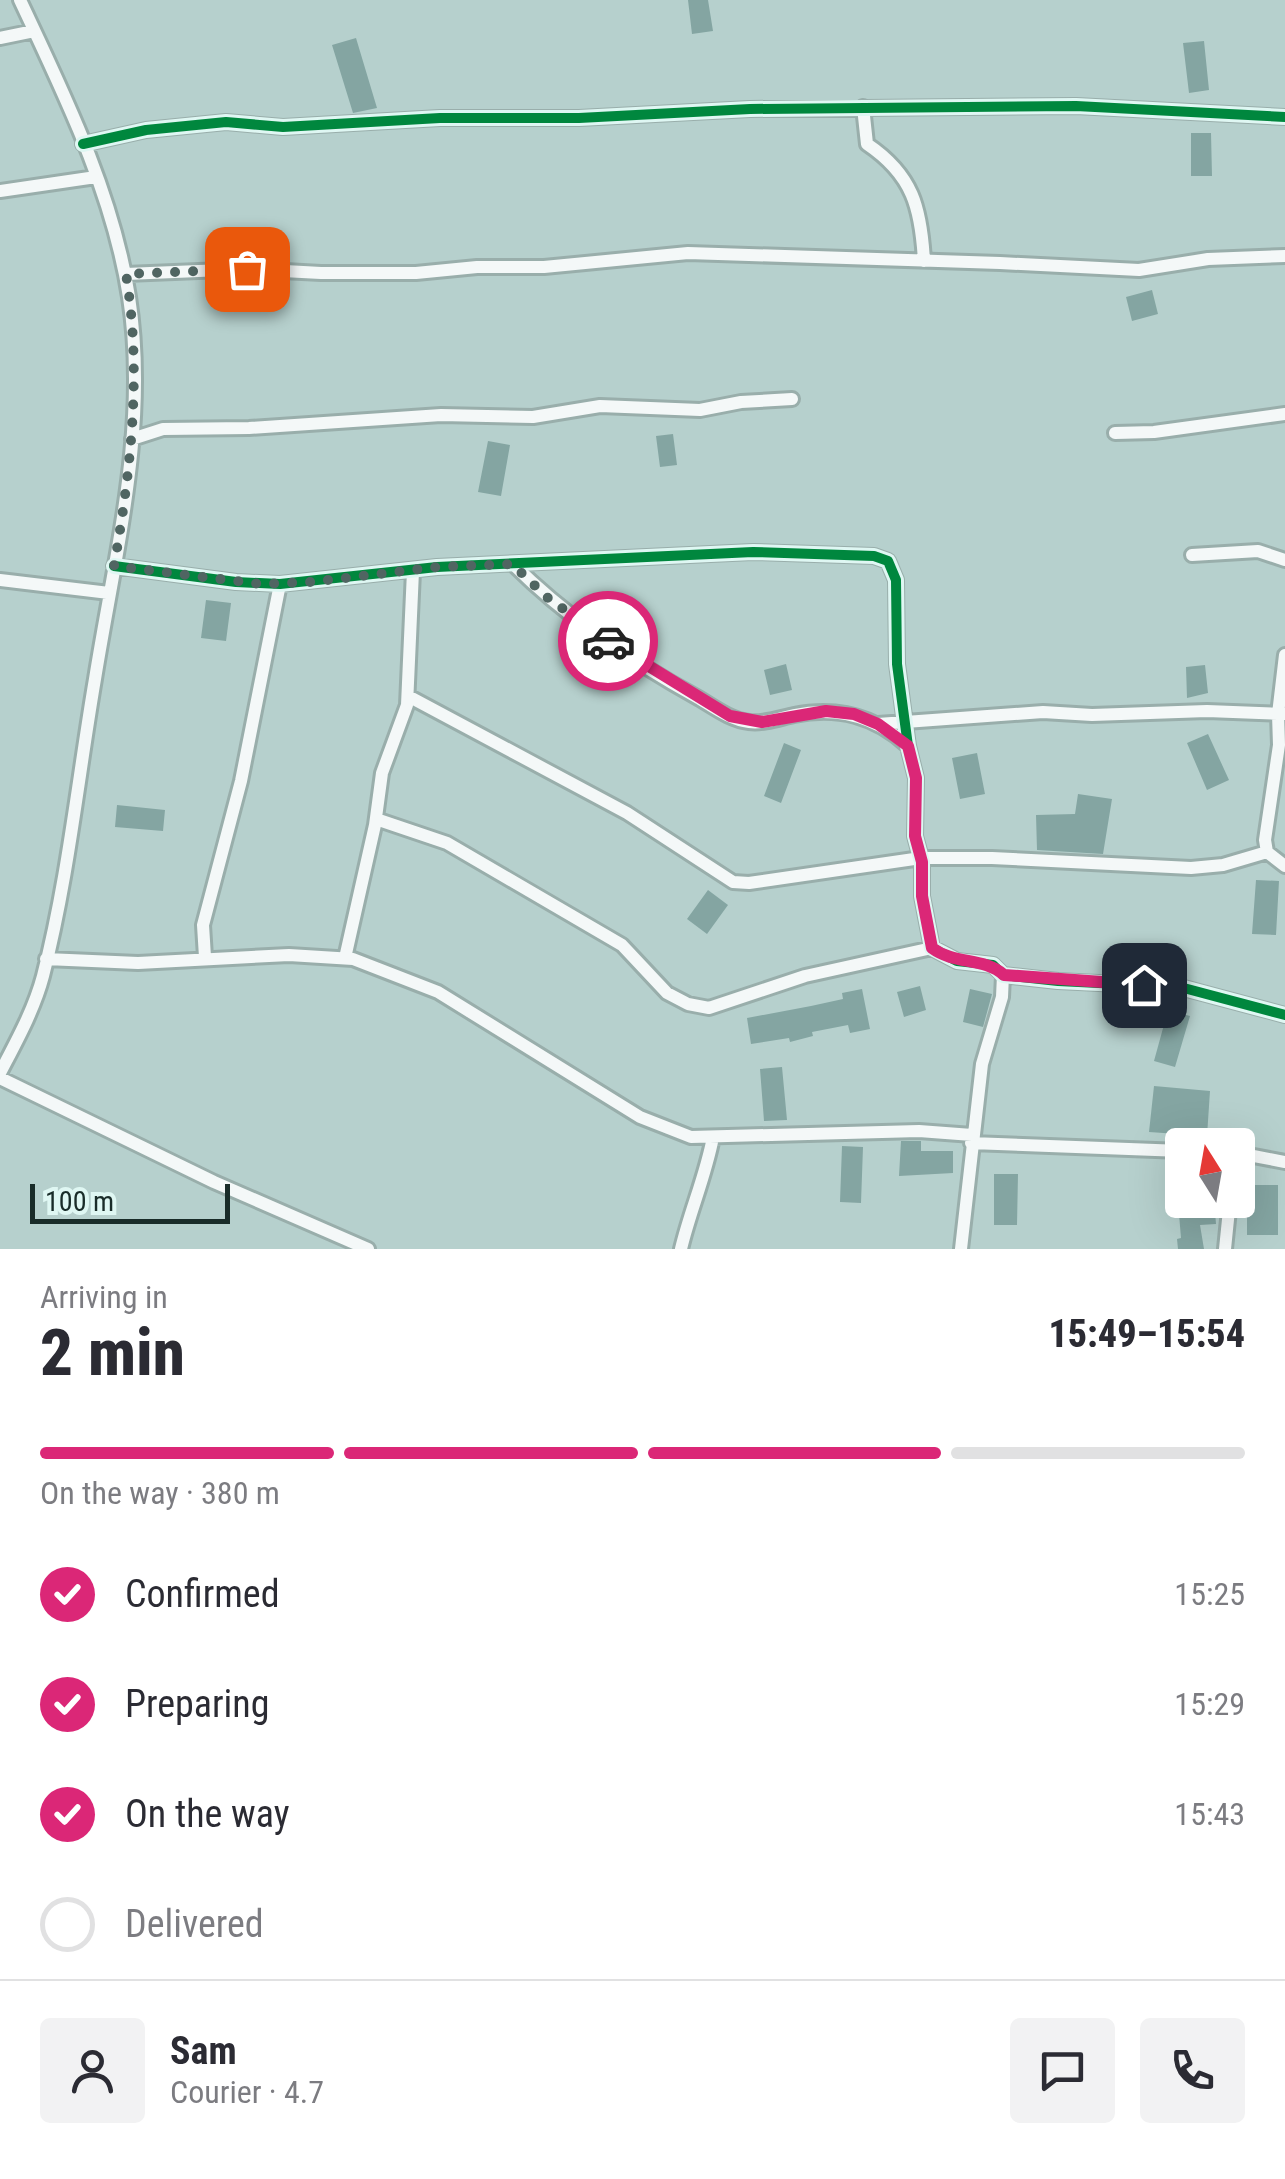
<!DOCTYPE html>
<html lang="en">
<head>
<meta charset="utf-8">
<style>
  :root { --surface:#fff; --page:#f2f2f3; --text:#2b2b33; --muted:#7c7c81; --line:#e1e1e2; --accent:#db2777 }
  body { margin:0; font-family:"Roboto Condensed",sans-serif; background:var(--page); color:var(--text); height:100vh; display:flex; flex-direction:column; font-size:38px; white-space:nowrap }
  * { box-sizing:border-box; margin:0 }
  p { font-size:32px; color:var(--muted) }
  .icon { flex:none; width:55px; height:55px; fill:none; stroke:currentColor; stroke-width:2; stroke-linecap:round; stroke-linejoin:round }
  .map { position:relative; height:1249px; overflow:hidden }
  .panel { display:flex; flex-direction:column; background:var(--surface); flex:1 }
  .panel>* { flex:none }
  .needle { width:65px; rotate:349deg }
  .tools { position:absolute; left:1165px; top:1128px; display:grid; gap:20px }
  .tools a { display:grid; place-items:center; width:90px; height:90px; border-radius:10px; background:var(--surface); box-shadow:0 10px 40px #0002; font-size:50px }
  .scale { position:absolute; left:30px; bottom:25px; width:200px; box-sizing:border-box; padding-left:10px; border:5px solid #192c29; border-top:0; font-size:28px; line-height:35px; white-space:nowrap; color:#192c29; -webkit-text-stroke:8px #dff7f3; paint-order:stroke }
  .pin { position:absolute; display:grid; place-items:center; width:85px; height:85px; color:#fff; margin:-42px; border-radius:20px; box-shadow:0 5px 15px #0006 }
  .courier { position:absolute; display:grid; place-items:center; width:100px; height:100px; margin:-50px; border:8px solid #db2777; border-radius:50%; background:#fff; color:#222; box-shadow:0 2px 12px #0007 }
  .head em { font-style:normal; font-weight:800 }
  .head div { display:flex; flex-direction:column-reverse }
  .head { display:flex; align-items:center; justify-content:space-between; height:170px; padding:0 40px }
  h1 { font-size:65px; font-weight:800; line-height:75px }
  .bar { display:grid; grid-template-columns:repeat(4,1fr); gap:15px 10px; align-content:center; height:120px; padding:0 40px }
  .bar i { height:12px; border-radius:8px; background:var(--line) }
  .bar .on { background:var(--accent) }
  .bar p { grid-column:span 4 }
  .line { display:flex; align-items:center; gap:25px; padding:0 40px; border-top:2px solid var(--line) }
  .line div { flex:1 }
  .round { display:grid; place-items:center; flex:none; width:105px; height:105px; border-radius:10px; background:var(--page) }
  ol { padding:0 40px; list-style:none }
  li { display:flex; align-items:center; gap:30px; height:110px }
  li p { margin-inline-start:auto }
  li .icon { padding:10px; border-radius:50%; background:var(--accent); color:#fff; stroke-width:4 }
  li:last-child { color:var(--muted) }
  li i { width:55px; height:55px; border:5px solid var(--line); border-radius:50% }
  .map>svg:first-child { display:block }
</style>
</head>
<body>
<div class="map">
<svg width="1285" height="1249" viewBox="0 0 1285 1249">
  <rect width="100%" height="100%" fill="#b6d0cd"/>
  <path fill="#84a5a2" d="M688,0H708L713,31L692,34Z
    M356,38L377,108L353,113L332,45Z
    M1204,41L1209,90L1189,93L1183,43Z
    M1191,133H1211L1212,176H1191Z
    M1152,290L1158,314L1132,321L1126,297Z
    M673,434L677,465L660,467L656,436Z
    M488,441L510,445L501,496L478,492Z
    M206,600L231,603L226,641L201,638Z
    M786,664L792,690L770,695L764,670Z
    M1205,665L1208,693L1187,698L1186,667Z
    M1208,734L1229,780L1207,790L1187,743Z
    M784,743L801,750L781,803L764,796Z
    M977,753L985,794L960,799L952,758Z
    M1078,794L1112,799L1103,854L1037,850L1036,815L1075,814Z
    M117,805L165,810L163,831L115,827Z
    M1256,880L1279,881L1276,935L1252,934Z
    M708,890L728,905L707,934L687,919Z
    M920,986L926,1010L904,1017L897,992Z
    M862,989L870,1029L850,1033L848,1025L812,1032L813,1036L790,1042L789,1038L751,1044L747,1018L811,1006L843,999L842,993Z
    M970,989L992,994L983,1027L963,1022Z
    M1168,1010L1190,1016L1175,1067L1154,1061Z
    M782,1067L787,1120L764,1121L760,1069Z
    M1154,1086L1210,1091L1207,1136L1149,1132Z
    M901,1141H921V1151H953V1173L899,1176Z
    M842,1146L863,1147L861,1203L840,1202Z
    M994,1174H1018L1017,1225H994Z
    M1247,1185H1278V1235H1247Z
    M1214,1200L1216,1224L1200,1225L1204,1249H1178L1177,1239L1181,1238L1178,1202Z"/>
  <g fill="none" stroke-linecap="round" stroke-linejoin="round">
    <g stroke="#99aeab" stroke-width="18">
      <path id="street" d="M0,38L34,31
        M863,107L867,144C913,175 921,208 924,261
        M83,144L146,130L226,122L283,127L440,118H579L750,109L1076,106L1285,117
        M0,191L96,177
        M126,274L247,269L321,273H416L477,267H544L688,253L1000,263L1139,270L1208,259L1285,256
        M1115,433L1154,432L1285,414
        M132,439L163,429L249,428L441,415L533,417L600,406L700,410L741,402L792,399
        M1192,555L1258,551L1285,560
        M513,564C567,618 633,662 700,699C715,708 731,720 749,722C763,724 780,718 794,715C838,706 875,716 908,746
        M114,566L236,582L280,584L437,567L541,562L753,552L874,556L888,561L896,580L897,664L908,746L916,778L915,836L922,862V896L932,948L957,961L993,965L1003,975L1058,981L1180,987L1285,1015
        M0,580L109,593
        M1285,655L1278,714L1279,745L1265,840L1267,852L1285,866
        M408,696L627,813L733,882L749,883L921,858H992L1191,868L1223,865L1267,852
        M878,724L1043,712L1092,715L1207,711L1285,714
        M376,819L447,843L622,945L667,993L688,1004L709,1008L805,976L932,948
        M205,957L203,925L241,781L280,584
        M345,958L375,825L382,773L407,705L413,571
        M46,959L138,963L289,955L353,959L438,992L640,1117L691,1137L919,1131L972,1135
        M0,1073C16,1042 34,1010 43,976C68,879 78,778 95,679C115,554 149,425 129,297C113,193 64,94 20,0
        M0,1078L214,1182L368,1249
        M971,1143L1182,1151
        M1238,1153L1285,1162
        M681,1249C690,1211 706,1175 713,1137
        M961,1249L982,1064L1002,997L1003,975
        M1225,1249L1230,1200"/>
    </g>
    <use href="#street" stroke="#f4f8f8" stroke-width="12"/>
    <g stroke="#dff7f3" stroke-width="16">
      <path id="cycleway" d="M83,144L146,130L226,122L283,127L440,118H579L750,109L1076,106L1285,117
        M114,566L236,582L280,584L437,567L541,562L753,552L874,556L888,561L896,580L897,664L908,746L916,778L915,836L922,862V896L932,948L957,961L993,965L1003,975L1058,981L1180,987L1285,1015"/>
    </g>
    <use href="#cycleway" stroke="#00873e" stroke-width="10"/>
  </g>
  <g fill="none" stroke-linecap="round" stroke-linejoin="round">
    <path stroke="#506562" stroke-width="10" stroke-dasharray="0 18" d="M247,269L126,274C142,372 131,469 114,566L260,584L312,582L437,567L512,564L548,598L608,641"/>
    <path stroke="#db2777" stroke-width="12" d="M608,641L730,716L762,722L826,711L854,714L878,724L908,746L916,778L915,836L922,862V896L932,948C955,965 984,957 1004,975L1144,985"/>
  </g>
</svg>
<div class="tools">
<a><svg class="needle" viewBox="-14 -14 28 28"><path d="M0-13l5 13h-10z" fill="#e53935"/><path d="M0 13l5-13h-10z" fill="#7c7c81"/></svg></a>
</div>
<div class="scale">100 m</div>
<div class="pin" style="left:247px;top:269px;background:#ea580c"><svg class="icon" aria-label="bag" viewBox="0 0 24 24"><path d="M5 8h14l-1 12H6zM9 8a3 3 0 0 1 6 0"/></svg></div>
<div class="pin" style="left:1144px;top:985px;background:#1f2937"><svg class="icon" aria-label="home" viewBox="0 0 24 24"><path d="M3 11l9-7 9 7M6 9v11h12V9"/></svg></div>
<div class="courier" style="left:608px;top:641px"><svg class="icon" aria-label="car" viewBox="0 0 24 24"><path d="M5 17H2v-5l4-1 3-4h7l3 4 3 1v5h-3M9 17h6M6 11h13"/><circle cx="7" cy="17" r="2"/><circle cx="17" cy="17" r="2"/></svg></div>
</div>
<section class="panel">
<div class="head"><div><h1>2 min</h1><p>Arriving in</p></div><em>15:49–15:54</em></div>
<div class="bar"><i class="on"></i><i class="on"></i><i class="on"></i><i></i><p>On the way · 380 m</p></div>
<ol>
<li><svg class="icon" aria-label="check" viewBox="0 0 24 24"><path d="M5 12l5 5 9-10"/></svg>Confirmed<p>15:25</p></li>
<li><svg class="icon" aria-label="check" viewBox="0 0 24 24"><path d="M5 12l5 5 9-10"/></svg>Preparing<p>15:29</p></li>
<li><svg class="icon" aria-label="check" viewBox="0 0 24 24"><path d="M5 12l5 5 9-10"/></svg>On the way<p>15:43</p></li>
<li><i></i>Delivered</li>
</ol>
<div class="line" style="height:180px"><a class="round"><svg class="icon" aria-label="person" viewBox="0 0 24 24"><circle cx="12" cy="8" r="4"/><path d="M4 21q1-7 8-7t8 7"/></svg></a><div><b>Sam</b><p>Courier · 4.7</p></div><a class="round"><svg class="icon" aria-label="chat" viewBox="0 0 24 24"><path d="M4 5h16v11H9l-5 4z"/></svg></a><a class="round"><svg class="icon" aria-label="phone" viewBox="0 0 24 24"><path d="M5 4h4l2 5-3 2q2 4 5 5l2-3 5 2v4C11 20 4 13 5 4z"/></svg></a></div>
</section>
</body>
</html>
